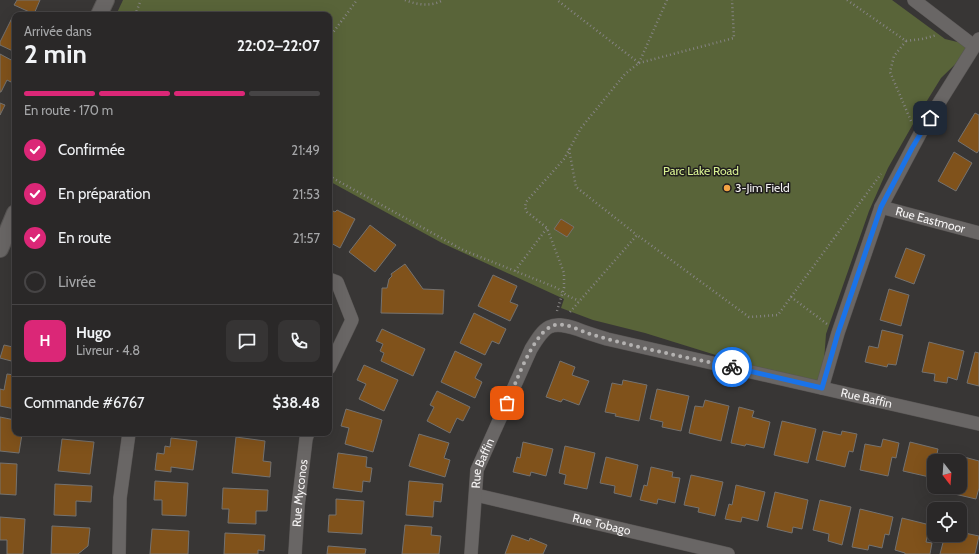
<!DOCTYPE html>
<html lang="fr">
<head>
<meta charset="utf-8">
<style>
  :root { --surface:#2a2828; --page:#363434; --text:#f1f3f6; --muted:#a5a6a8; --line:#464445; --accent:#db2777 }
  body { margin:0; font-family:Cabin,sans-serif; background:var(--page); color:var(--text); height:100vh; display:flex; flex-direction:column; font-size:15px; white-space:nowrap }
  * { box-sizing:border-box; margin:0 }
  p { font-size:13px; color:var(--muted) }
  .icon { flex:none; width:22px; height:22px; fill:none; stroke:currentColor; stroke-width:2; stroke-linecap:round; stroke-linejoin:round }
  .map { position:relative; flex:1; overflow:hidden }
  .drawer { position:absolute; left:12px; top:12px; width:320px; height:424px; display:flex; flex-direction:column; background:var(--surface); border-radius:8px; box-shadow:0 4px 16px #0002,0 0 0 1px var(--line) }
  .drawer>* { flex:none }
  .needle { width:26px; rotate:163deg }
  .controls { position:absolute; left:927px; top:454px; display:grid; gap:8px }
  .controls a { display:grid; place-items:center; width:40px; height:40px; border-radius:8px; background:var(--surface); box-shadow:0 4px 16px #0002,0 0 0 1px var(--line); font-size:20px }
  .pin { position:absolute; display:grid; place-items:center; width:34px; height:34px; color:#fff; margin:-17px; border-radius:8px; box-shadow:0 2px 6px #0006 }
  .courier { position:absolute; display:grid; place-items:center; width:40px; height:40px; margin:-20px; border:3px solid #1a73e8; border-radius:50%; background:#fff; color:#222; box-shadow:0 1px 5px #0007 }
  .overview em { font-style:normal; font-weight:700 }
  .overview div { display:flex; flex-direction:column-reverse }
  .overview { display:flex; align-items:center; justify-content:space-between; height:68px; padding:0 12px }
  h1 { font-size:26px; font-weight:700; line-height:30px }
  .bar { display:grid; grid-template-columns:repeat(4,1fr); gap:6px 4px; align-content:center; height:48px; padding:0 12px }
  .bar i { height:5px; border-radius:3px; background:var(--line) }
  .bar .active { background:var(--accent) }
  .bar p { grid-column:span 4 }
  .line { display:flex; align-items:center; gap:10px; padding:0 12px; border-top:1px solid var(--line) }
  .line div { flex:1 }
  .round { display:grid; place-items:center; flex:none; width:42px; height:42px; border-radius:8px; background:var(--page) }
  ol { padding:0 12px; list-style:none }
  li { display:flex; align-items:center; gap:12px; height:44px }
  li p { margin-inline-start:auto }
  li .icon { padding:4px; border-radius:50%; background:var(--accent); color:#fff; stroke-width:4 }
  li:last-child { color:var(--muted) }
  li i { width:22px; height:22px; border:2px solid var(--line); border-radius:50% }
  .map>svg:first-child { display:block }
</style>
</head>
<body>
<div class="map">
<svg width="979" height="554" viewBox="0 0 979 554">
  <rect width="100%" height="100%" fill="#383635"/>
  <path fill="#596439" d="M123,0H892L945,39L974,46L941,78L917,117L888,168L869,211L826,334L822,388L645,333L593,320L561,308L564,299L442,243L329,181V15H116Z"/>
  <path fill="#80521b" stroke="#747270" d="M17,0H40L34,14L14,5Z
    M13,16L15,17V52L0,45V42Z
    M0,54L15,62V73L11,82L7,80L1,92H0Z
    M0,103L5,105L0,115Z
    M975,113L979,115V150L977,153L958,141Z
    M954,152L972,163L956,191L938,181Z
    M329,209L335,212L337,210L355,219L340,248L329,242Z
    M561,219L574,227L567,237L554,229Z
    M370,225L396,245L375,272L349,252Z
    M906,248L925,255L914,284L895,277Z
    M405,264L423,289L444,290L443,314L381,313L382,288H387L389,279L392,276L391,274Z
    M493,275L517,286L510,302L518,305L510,321L478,306Z
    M889,289L909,295L901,326L880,320Z
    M474,313L506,329L499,344L492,341L485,355L460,343Z
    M382,329L425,349L413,376L381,361L384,353L380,351L383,344L376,341Z
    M882,330L903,335L896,365L888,364L887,367L865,362L869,346L878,348Z
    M15,341V362L0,358L4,345L13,347Z
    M929,342L964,351L957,380L948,377L947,383L934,381L935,374L922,372Z
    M455,351L482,364L475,378L482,382L475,398L441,382Z
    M975,352L979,353V386L967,383Z
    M560,361L575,367L572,375L589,381L579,405L563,399L561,402L546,397Z
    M364,365L398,380L384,411L359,399L366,384L357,380Z
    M7,374L15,375V409L0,406V389L4,390Z
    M623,380L647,385L639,421L615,416L616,414L605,412L612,383L622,385Z
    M657,389L689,396L681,431L662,427L663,422L650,419Z
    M437,391L470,407L463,421L457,418L450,433L427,421L434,407L430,405Z
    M705,400L729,406L721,441L689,433L695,406L703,407Z
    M739,407L754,411L752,417L770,422L764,448L746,444L745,446L731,443Z
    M346,409L382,420L373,452L345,444L349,428L341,426Z
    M0,417L15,420V433L22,434L19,453L0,451Z
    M782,421L816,429L808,463L774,455Z
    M823,431L841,435L842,431L857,434L853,452L849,451L845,467L816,460Z
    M419,434L449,443L444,458L450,460L445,477L409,466Z
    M236,437L265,441L263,461L271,462L270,477L232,473Z
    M171,438L197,441L193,470L171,467V472L155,470L157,453L164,454L165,446L170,447Z
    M62,439L94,442L90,474L58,471Z
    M883,439L899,443L896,458L892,457L888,476L860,470L865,444L881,447Z
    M523,442L553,449L546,476L531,472L530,476L513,472L517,457L520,458Z
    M910,442L938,449L937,454L943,455L942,461H934V478L903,471Z
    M565,446L595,453L587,489L564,484L566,475L559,473Z
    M338,453L367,457L366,467L372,468L370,482L363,481L362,492L333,488Z
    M606,457L638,465L631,497L614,493L615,486L600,483Z
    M964,457L979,461V488L976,499L946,492L947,487H960V464H963Z
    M0,463L17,464L16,495L0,494Z
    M651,467L673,472L672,477L680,478L675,503L658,499L657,504L640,500L644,485L647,486Z
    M691,475L723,482L715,516L698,512L699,508L684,505Z
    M155,481L188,483L186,516L162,515V500H154Z
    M409,481L443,484L441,502L434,501L433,517L406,515Z
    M55,484L92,486L91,502L76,501V516L54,515Z
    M736,485L765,492L758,521L742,517L741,522L725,519L729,504L732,505Z
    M223,488L268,490L267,511H256V524L228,523L229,509H222Z
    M775,492L808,500L802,529L793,527L792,533L767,527Z
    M336,499L364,501L362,534L328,532L329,515H336Z
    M820,500L851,507L842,545L828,541L829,534L813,530Z
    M860,509L893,517L889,535L885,534L882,548L869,545L868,550L852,547Z
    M0,517L25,519L23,554H7V540H0Z
    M902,518L930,525L926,542L932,543L930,554H905V553L895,550Z
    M405,525L432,527L431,535L441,536L439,554H402Z
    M52,526L90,528L88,546L78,554H51Z
    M152,529L189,531L188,554H150Z
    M960,532L979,536L975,554H940L945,535H960Z
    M225,533L265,535L264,551L258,550V554H224Z
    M512,535L529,541L530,538L547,545L543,554H505Z
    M328,546L366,549L365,554H327Z"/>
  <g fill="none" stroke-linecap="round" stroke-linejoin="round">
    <g stroke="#585554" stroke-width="14">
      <g id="minor">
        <path d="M914,0L974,46"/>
        <path id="s1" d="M881,207L979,233"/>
        <path d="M329,279L337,282L352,320L329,368"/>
        <path d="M822,388L838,333L881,207L922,130L979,39"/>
        <path id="s2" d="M476,495L728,554"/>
        <path d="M119,554L120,498L129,433"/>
        <path id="s3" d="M295,554L298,506L306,439L308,433"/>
        <path id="s4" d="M471,554L477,470L531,349C545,326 550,320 577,329C587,333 597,336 607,339L979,424"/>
      </g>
    </g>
    <g stroke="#585554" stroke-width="18">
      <path id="tertiary" d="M99,15L106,0
        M0,249L15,213"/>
    </g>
    <path stroke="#868484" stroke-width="2.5" stroke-dasharray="1 3" stroke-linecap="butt" d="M405,0C417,5 431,7 443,0
      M847,0L906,41L922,39L937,35
      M135,15L141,0
      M329,38L357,0
      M906,41L894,56L890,72L911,121
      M639,63L734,38L732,0
      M639,63L667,0
      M569,149L576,187L637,235
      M329,176L463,250L557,288L566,295L579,301
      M515,271L547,228
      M791,297L881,174
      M557,311L564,288V273L547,228L527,212L525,207L526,202L564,159L581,128L625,74L639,63L557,0
      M570,312L637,235L749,317L778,315L791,297L827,324"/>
    <use href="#minor" stroke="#696665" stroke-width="13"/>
    <use href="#tertiary" stroke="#696665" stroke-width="16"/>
  </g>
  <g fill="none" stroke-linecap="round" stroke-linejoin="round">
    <path stroke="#b4b2b1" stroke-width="4" stroke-dasharray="0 7.2" d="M507,403C516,383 531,338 550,327C562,320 578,330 590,334C637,348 685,357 732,367"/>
    <path stroke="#1a73e8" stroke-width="5" d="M732,367L822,388L838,333L881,207L912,148L930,118"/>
  </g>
  <circle fill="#f4a344" stroke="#1f1d1d" stroke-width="1.5" cx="727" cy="188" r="4"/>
  <g text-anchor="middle" stroke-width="3" stroke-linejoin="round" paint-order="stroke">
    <g font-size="12" fill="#d8f092" stroke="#1f1d1d">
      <text x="701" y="175">Parc Lake Road</text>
    </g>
    <g font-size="12" fill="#f6f4f4" stroke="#1f1d1d" text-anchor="start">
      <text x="735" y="192">3-Jim Field</text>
    </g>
    <g font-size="12" fill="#f6f4f4" stroke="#1f1d1d">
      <text dy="4" stroke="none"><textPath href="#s1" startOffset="51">Rue Eastmoor</textPath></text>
      <text dy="4" stroke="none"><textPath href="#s4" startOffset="572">Rue Baffin</textPath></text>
      <text dy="4" stroke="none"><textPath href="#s4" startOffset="92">Rue Baffin</textPath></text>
      <text dy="4" stroke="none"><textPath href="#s3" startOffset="61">Rue Myconos</textPath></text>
      <text dy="4" stroke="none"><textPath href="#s2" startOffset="129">Rue Tobago</textPath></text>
    </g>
  </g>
</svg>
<div class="controls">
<a><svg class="needle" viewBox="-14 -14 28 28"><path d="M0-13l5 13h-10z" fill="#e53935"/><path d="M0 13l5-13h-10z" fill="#a5a6a8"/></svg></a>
<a><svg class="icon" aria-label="locate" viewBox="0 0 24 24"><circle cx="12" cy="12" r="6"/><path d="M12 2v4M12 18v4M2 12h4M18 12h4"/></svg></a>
</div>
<div class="pin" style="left:507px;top:403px;background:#ea580c"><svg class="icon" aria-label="bag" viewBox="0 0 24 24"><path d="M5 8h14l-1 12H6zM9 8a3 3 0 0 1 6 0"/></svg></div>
<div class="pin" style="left:930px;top:118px;background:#1f2937"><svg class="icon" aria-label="home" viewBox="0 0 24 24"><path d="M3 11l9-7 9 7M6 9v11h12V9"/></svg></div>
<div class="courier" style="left:732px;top:367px"><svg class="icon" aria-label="bike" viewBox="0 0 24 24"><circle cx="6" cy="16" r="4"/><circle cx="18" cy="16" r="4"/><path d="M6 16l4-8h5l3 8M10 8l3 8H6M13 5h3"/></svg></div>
<section class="drawer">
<div class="overview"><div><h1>2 min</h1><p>Arrivée dans</p></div><em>22:02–22:07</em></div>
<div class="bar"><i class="active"></i><i class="active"></i><i class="active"></i><i></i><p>En route · 170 m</p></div>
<ol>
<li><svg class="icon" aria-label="check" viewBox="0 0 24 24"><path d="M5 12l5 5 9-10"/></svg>Confirmée<p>21:49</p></li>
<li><svg class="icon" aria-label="check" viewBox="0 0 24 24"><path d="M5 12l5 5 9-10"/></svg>En préparation<p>21:53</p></li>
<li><svg class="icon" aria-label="check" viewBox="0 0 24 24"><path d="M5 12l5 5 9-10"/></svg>En route<p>21:57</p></li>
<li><i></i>Livrée</li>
</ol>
<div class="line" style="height:72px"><b class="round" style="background:var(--accent);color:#fff">H</b><div><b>Hugo</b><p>Livreur · 4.8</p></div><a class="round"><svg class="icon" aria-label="chat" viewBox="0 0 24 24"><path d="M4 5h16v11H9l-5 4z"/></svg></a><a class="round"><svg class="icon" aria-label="phone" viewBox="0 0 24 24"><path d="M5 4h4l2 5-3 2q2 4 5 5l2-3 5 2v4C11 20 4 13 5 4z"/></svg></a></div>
<div class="line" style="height:52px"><div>Commande #6767</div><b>$38.48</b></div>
</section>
</div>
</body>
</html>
